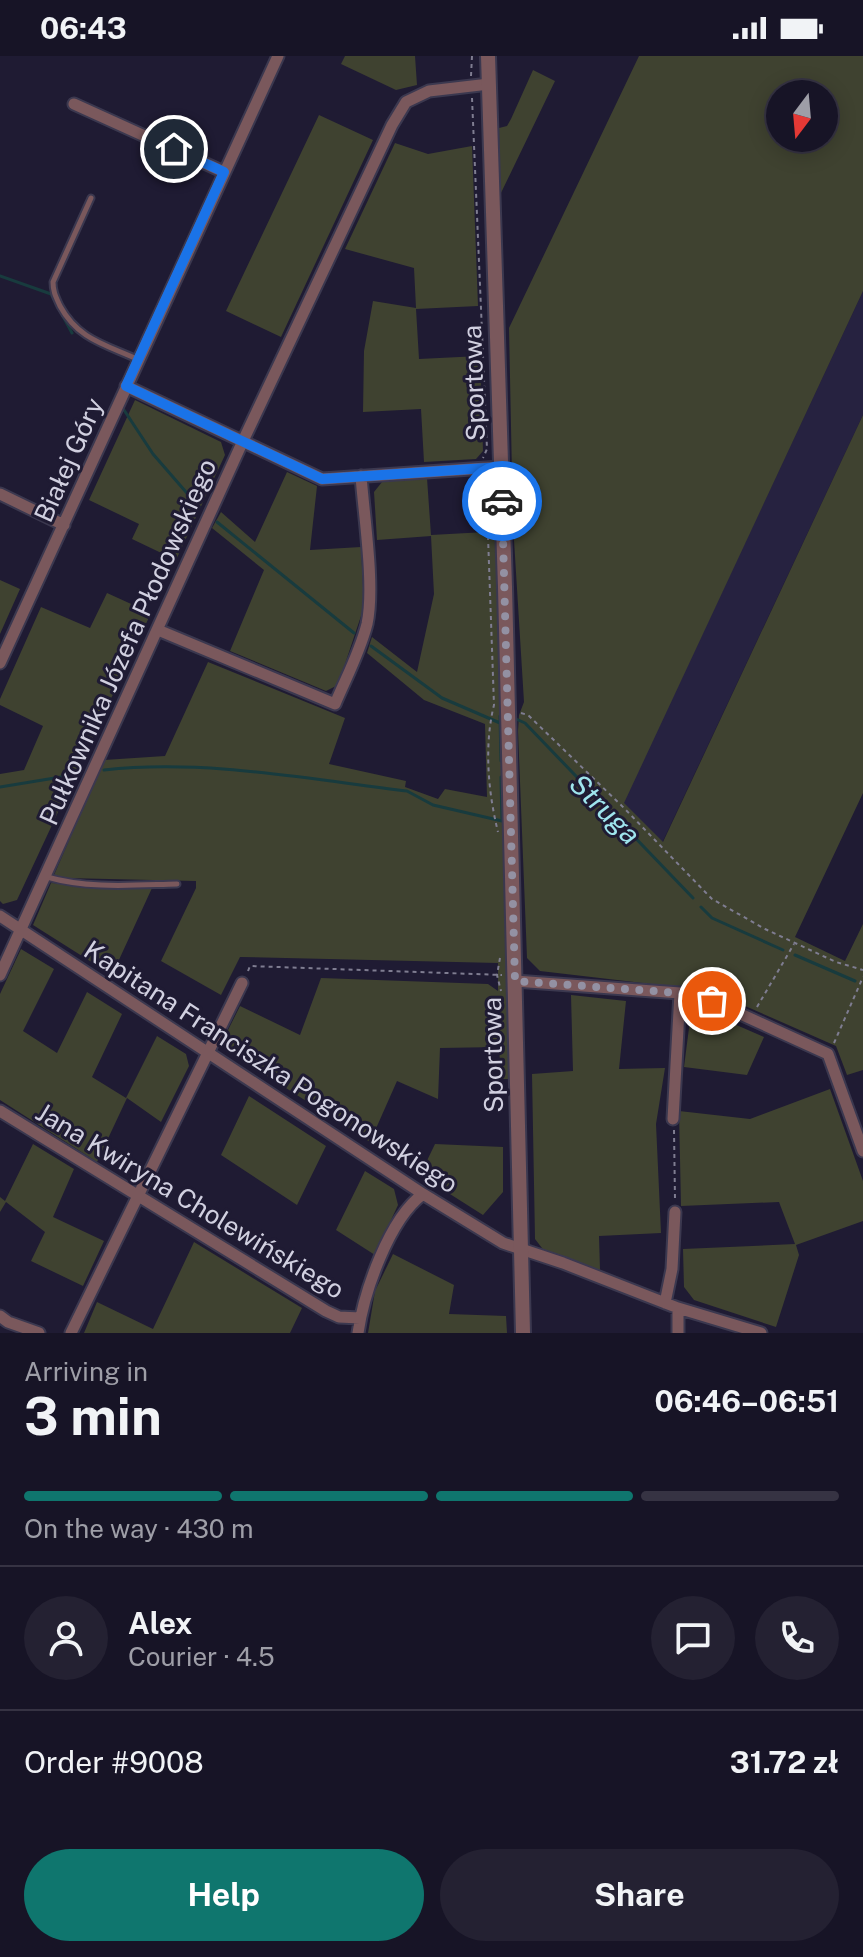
<!DOCTYPE html>
<html lang="en">
<head>
<meta charset="utf-8">
<style>
  :root { --surface:#171426; --page:#242132; --text:#f1f3f6; --muted:#9e9ea7; --line:#363343; --accent:#0f766e }
  body { margin:0; font-family:"Public Sans",sans-serif; background:var(--page); color:var(--text); height:100vh; display:flex; flex-direction:column; font-size:30px; white-space:nowrap }
  * { box-sizing:border-box; margin:0 }
  p { font-size:26px; color:var(--muted) }
  .icon { flex:none; width:44px; height:44px; fill:none; stroke:currentColor; stroke-width:2; stroke-linecap:round; stroke-linejoin:round }
  .map { position:relative; height:1277px; overflow:hidden }
  .sheet { display:flex; flex-direction:column; background:var(--surface); flex:1 }
  .sheet>* { flex:none }
  .needle { width:52px; rotate:196deg }
  .tools { position:absolute; left:766px; top:24px; display:grid; gap:16px }
  .tools a { display:grid; place-items:center; width:72px; height:72px; border-radius:50%; background:var(--surface); box-shadow:0 4px 20px #0003,0 0 0 2px var(--line); font-size:40px }
  .pin { position:absolute; display:grid; place-items:center; width:68px; height:68px; color:#fff; margin:-34px; border:4px solid #fff; border-radius:50%; box-shadow:0 2px 8px #0007 }
  .courier { position:absolute; display:grid; place-items:center; width:80px; height:80px; margin:-40px; border:6px solid #1a73e8; border-radius:50%; background:#fff; color:#222; box-shadow:0 2px 10px #0007 }
  .overview em { font-style:normal; font-weight:700 }
  .overview div { display:flex; flex-direction:column-reverse }
  .overview { display:flex; align-items:center; justify-content:space-between; height:136px; padding:0 24px }
  h1 { font-size:52px; font-weight:700; line-height:60px }
  .bar { display:grid; grid-template-columns:repeat(4,1fr); gap:12px 8px; align-content:center; height:96px; padding:0 24px }
  .bar i { height:10px; border-radius:6px; background:var(--line) }
  .bar .active { background:var(--accent) }
  .bar p { grid-column:span 4 }
  .line { display:flex; align-items:center; gap:20px; padding:0 24px; border-top:2px solid var(--line) }
  .line div { flex:1 }
  .round { display:grid; place-items:center; flex:none; width:84px; height:84px; border-radius:42px; background:var(--page) }
  .cta { display:flex; gap:16px; margin-top:auto; padding:16px 24px }
  .cta a { flex:1; height:92px; border-radius:48px; background:var(--accent); color:#fff; font-size:32px; font-weight:700; line-height:92px; text-align:center }
  .cta a+a { background:var(--page); color:var(--text) }
  .status { display:flex; justify-content:space-between; align-items:center; height:56px; padding:0 40px; background:var(--surface); direction:ltr }
  .status svg { height:22px; fill:currentColor }
  .map>svg:first-child { display:block }
</style>
</head>
<body>
<div class="status"><b>06:43</b><svg viewBox="0 0 49 12"><path d="M0 12V9h3v3zM5 12V6h3v6zM10 12V3h3v9zM15 12V0h3v12zM26 1h20v11H26zM47 4h2v5h-2z"/></svg></div>
<div class="map">
<svg width="863" height="1277" viewBox="0 0 863 1277">
  <rect width="100%" height="100%" fill="#1f1b33"/>
  <path fill="#262240" d="M863,235V359L662,787L623,747Z"/>
  <path fill="#3f4230" fill-rule="evenodd" d="M345,0H415L417,29L396,34L341,8Z
    M639,0H863V235L624,747L663,786L863,359V737L795,881L845,905L863,868V1014L847,1019L836,990L711,935L540,915L527,902L518,675L519,659L524,646L513,468L509,272ZM780,38H824V82H780Z
    M533,14L555,25L500,139L499,72L507,70L511,63Z
    M319,59L373,84L281,281L226,255Z
    M395,87L428,98L472,90L478,250L416,253L419,303L480,300L483,395L476,403L424,406L421,353L363,356L364,295L373,245L416,252L414,212L345,193Z
    M135,344L221,386L225,399L176,504L132,483L139,468L89,444Z
    M287,416L317,430L310,494L361,491L364,551L338,629L326,635L230,595L264,514L212,472L221,456L255,486Z
    M489,417L494,421L512,1023H501L499,991L440,992L438,1043L397,1025L370,1086L230,996L226,978L240,950L300,979L321,922L488,928L498,935V907L240,901L221,939L161,905L196,832V825L64,822L54,819L104,704L165,700L208,606L345,662L329,708L406,725L405,731L438,743L445,733L487,741L485,668L424,644L367,597L372,581L417,616L434,538L431,480L377,484L374,436L382,426L427,422L431,479L486,476L484,427L478,418Z
    M0,524L20,533L0,578Z
    M107,537L151,557L17,844L3,848L0,845V718L24,714L43,670L0,649V643L41,551L90,572Z
    M51,827L152,832L112,919L33,869Z
    M21,893L54,913L23,975L57,997L87,936L122,958L92,1021L126,1042L157,980L186,998L189,1010L161,1066L127,1042L97,1106L0,1044V938Z
    M571,939L626,945L619,1013L665,1012L656,1068L661,1177L599,1180L600,1214L545,1196L535,1183L532,1018L573,1015Z
    M702,954L764,981L747,1019L684,1011L690,964Z
    M830,1033L863,1125V1165L796,1189L799,1199L776,1271L694,1244L684,1231L683,1193L795,1188L779,1146L681,1150L679,1055L750,1063Z
    M249,1040L326,1090L297,1149L221,1099Z
    M33,1088L74,1113L53,1161L104,1185L83,1230L31,1205L45,1176L6,1146L0,1156V1141L5,1145Z
    M435,1088L503,1091V1136L483,1159L420,1119Z
    M365,1115L394,1133L398,1149L375,1199L336,1174Z
    M194,1186L302,1252L290,1277H84L97,1246L153,1273Z
    M393,1198L454,1229L449,1258L506,1260L507,1277H368L375,1235Z"/>
  <g fill="none" stroke-linecap="round" stroke-linejoin="round">
    <path stroke="#183b3e" stroke-width="3" d="M0,220L51,238L72,277
      M124,354L153,398L199,451
      M217,466L354,577
      M371,590L442,642L500,667
      M500,660L501,705
      M516,663L525,667L693,842
      M104,714C204,703 308,723 407,735L433,749L502,765L501,721
      M0,731L73,719
      M701,851L712,862L783,894
      M795,899L855,925"/>
    <g stroke="#3b384f" stroke-width="9">
      <path id="service" d="M91,142L53,226C53,236 56,241 60,250C78,283 104,288 137,303
        M47,821C88,833 134,829 177,828"/>
    </g>
    <g stroke="#3b384f" stroke-width="15">
      <path id="minor" d="M74,48L224,116
        M126,330L322,423L501,411
        M0,438L64,469
        M158,574L335,648C346,622 360,596 367,568C375,531 364,460 361,420
        M0,607L278,0
        M0,860L423,1138L503,1187L563,1207L678,1252L761,1277
        M0,919L242,387L392,69L406,46L429,35L489,28
        M515,925L680,937L712,945L828,998L863,1095
        M0,1055L326,1255L339,1261L360,1262
        M673,1063L680,937
        M665,1247L672,1213L675,1156
        M0,1260L8,1266L39,1277
        M71,1277L242,927
        M358,1277C364,1236 389,1163 423,1138
        M678,1277V1252"/>
    </g>
    <g stroke="#3b384f" stroke-width="18">
      <path id="tertiary" d="M488,0L505,531L523,1277"/>
    </g>
    <path stroke="#7f7d91" stroke-width="2" stroke-dasharray="4 4" stroke-linecap="butt" d="M471,20L472,0
      M472,42L487,393L483,402
      M486,424L494,649C484,689 488,736 498,776
      M521,657L528,659L624,752L712,843L765,873L836,906L863,914
      M500,902L497,919L501,935
      M248,915L250,910L502,919
      M757,951L794,888
      M834,987L863,921
      M674,1074L675,1143"/>
    <use href="#service" stroke="#7a585c" stroke-width="5"/>
    <use href="#minor" stroke="#7a585c" stroke-width="11"/>
    <use href="#tertiary" stroke="#7a585c" stroke-width="14"/>
  </g>
  <g fill="none" stroke-linecap="round" stroke-linejoin="round">
    <path stroke="#9391a3" stroke-width="8" stroke-dasharray="0 14.4" d="M502,445L515,925L680,937L712,945"/>
    <path stroke="#1a73e8" stroke-width="10" d="M174,93L224,116L126,330L322,423L501,411L502,445"/>
  </g>
  <g text-anchor="middle" stroke-width="6" stroke-linejoin="round" paint-order="stroke">
    <g font-size="26" fill="#d1d0e0" stroke="#1f1b33">
      <text transform="translate(474 327) rotate(-92)" y="9">Sportowa</text>
      <text transform="translate(69 404) rotate(-66)" y="9">Białej Góry</text>
      <text transform="translate(128 586) rotate(-66)" y="9">Pułkownika Józefa Płodowskiego</text>
      <text transform="translate(493 999) rotate(-91)" y="9">Sportowa</text>
      <text transform="translate(271 1011) rotate(33)" y="9">Kapitana Franciszka Pogonowskiego</text>
      <text transform="translate(190 1145) rotate(31)" y="9">Jana Kwiryna Cholewińskiego</text>
    </g>
    <g font-size="28" font-style="italic" fill="#9fe5ed" stroke="#1f1b33">
      <text transform="translate(605 753) rotate(45)" y="10">Struga</text>
    </g>
  </g>
</svg>
<div class="tools">
<a><svg class="needle" viewBox="-14 -14 28 28"><path d="M0-13l5 13h-10z" fill="#e53935"/><path d="M0 13l5-13h-10z" fill="#9e9ea7"/></svg></a>
</div>
<div class="pin" style="left:712px;top:945px;background:#ea580c"><svg class="icon" aria-label="bag" viewBox="0 0 24 24"><path d="M5 8h14l-1 12H6zM9 8a3 3 0 0 1 6 0"/></svg></div>
<div class="pin" style="left:174px;top:93px;background:#1f2937"><svg class="icon" aria-label="home" viewBox="0 0 24 24"><path d="M3 11l9-7 9 7M6 9v11h12V9"/></svg></div>
<div class="courier" style="left:502px;top:445px"><svg class="icon" aria-label="car" viewBox="0 0 24 24"><path d="M5 17H2v-5l4-1 3-4h7l3 4 3 1v5h-3M9 17h6M6 11h13"/><circle cx="7" cy="17" r="2"/><circle cx="17" cy="17" r="2"/></svg></div>
</div>
<section class="sheet">
<div class="overview"><div><h1>3 min</h1><p>Arriving in</p></div><em>06:46–06:51</em></div>
<div class="bar"><i class="active"></i><i class="active"></i><i class="active"></i><i></i><p>On the way · 430 m</p></div>
<div class="line" style="height:144px"><a class="round"><svg class="icon" aria-label="person" viewBox="0 0 24 24"><circle cx="12" cy="8" r="4"/><path d="M4 21q1-7 8-7t8 7"/></svg></a><div><b>Alex</b><p>Courier · 4.5</p></div><a class="round"><svg class="icon" aria-label="chat" viewBox="0 0 24 24"><path d="M4 5h16v11H9l-5 4z"/></svg></a><a class="round"><svg class="icon" aria-label="phone" viewBox="0 0 24 24"><path d="M5 4h4l2 5-3 2q2 4 5 5l2-3 5 2v4C11 20 4 13 5 4z"/></svg></a></div>
<div class="line" style="height:104px"><div>Order #9008</div><b>31.72 zł</b></div>
<div class="cta"><a>Help</a><a>Share</a></div>
</section>
</body>
</html>
